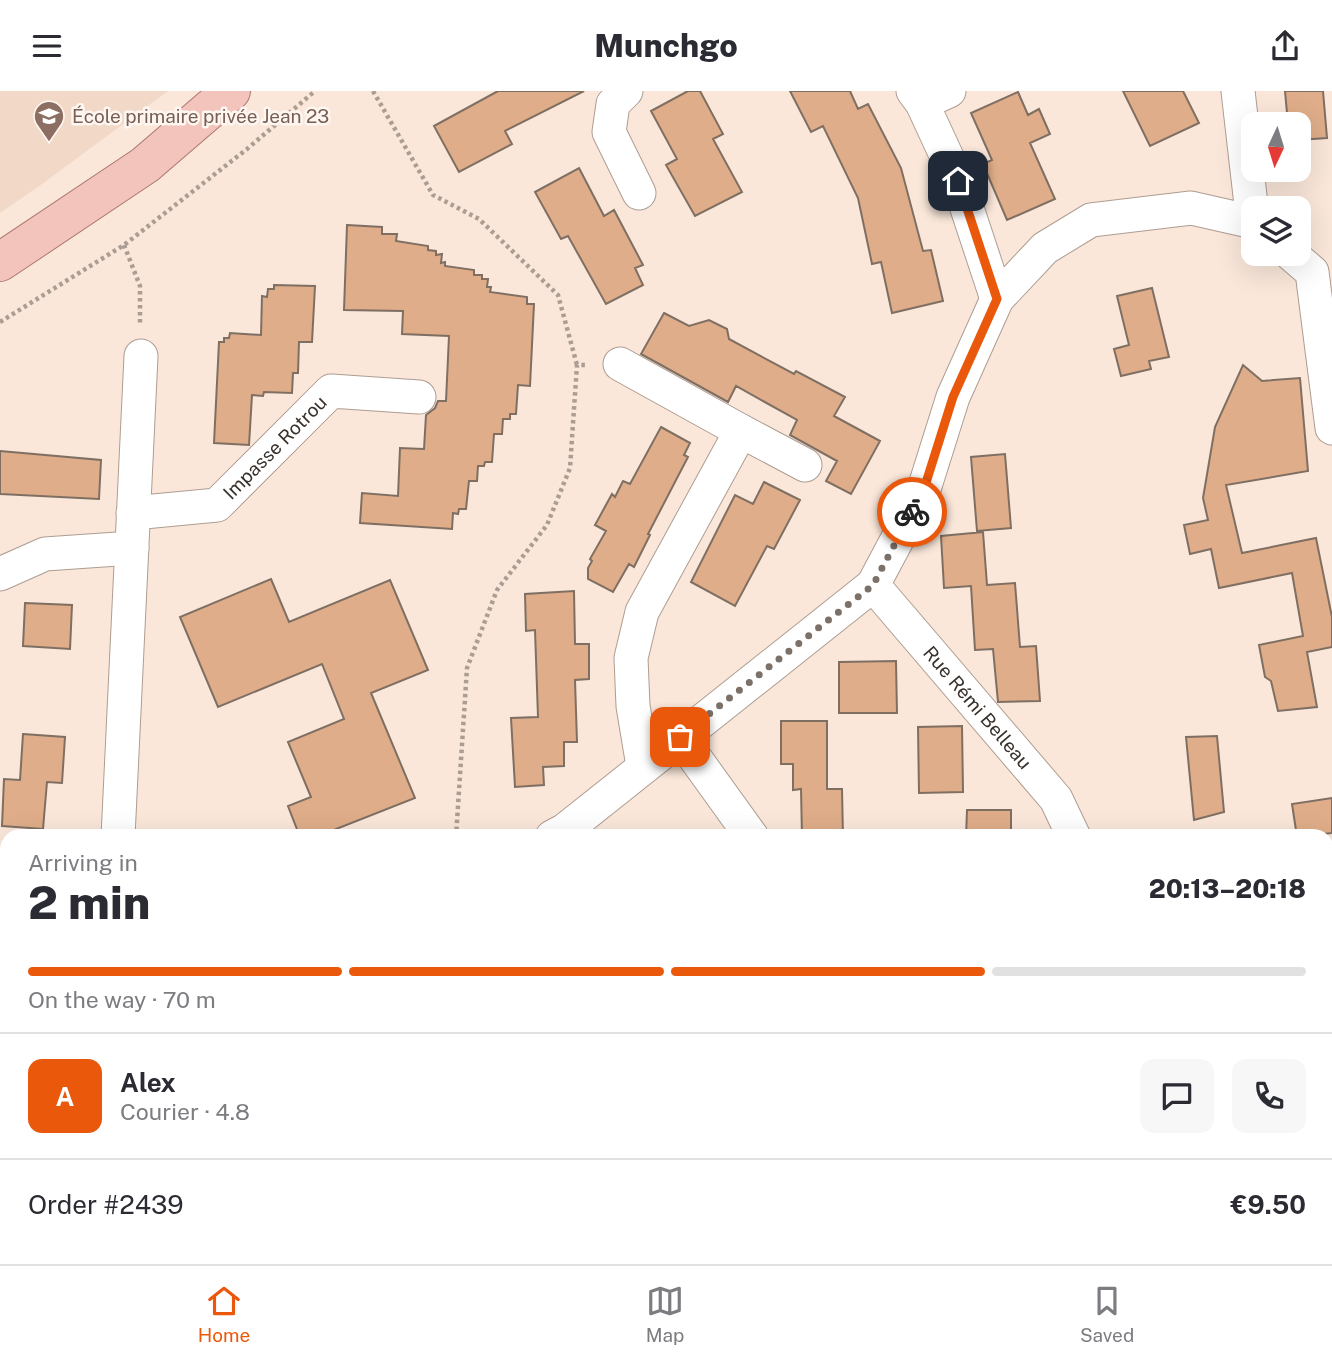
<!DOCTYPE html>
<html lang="en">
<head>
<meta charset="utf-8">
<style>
  :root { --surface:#fff; --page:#f7f7f7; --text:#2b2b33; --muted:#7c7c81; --line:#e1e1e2; --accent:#ea580c }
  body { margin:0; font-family:"Public Sans",sans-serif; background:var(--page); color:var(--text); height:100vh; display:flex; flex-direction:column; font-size:26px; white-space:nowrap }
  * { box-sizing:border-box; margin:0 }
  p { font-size:23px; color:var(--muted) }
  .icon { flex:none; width:38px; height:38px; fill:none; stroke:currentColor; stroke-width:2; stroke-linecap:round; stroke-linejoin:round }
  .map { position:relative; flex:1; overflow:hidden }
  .drawer { position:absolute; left:0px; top:738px; width:1334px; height:436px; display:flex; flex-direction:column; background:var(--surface); border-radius:21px 21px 0 0; box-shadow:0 7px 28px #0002 }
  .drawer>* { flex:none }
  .needle { width:46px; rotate:184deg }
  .tools { position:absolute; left:1241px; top:21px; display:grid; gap:14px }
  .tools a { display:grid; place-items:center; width:70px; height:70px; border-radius:14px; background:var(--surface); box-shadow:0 7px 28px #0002; font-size:35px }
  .pin { position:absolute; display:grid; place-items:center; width:60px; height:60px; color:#fff; margin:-30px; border-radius:14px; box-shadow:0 4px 10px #0006 }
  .courier { position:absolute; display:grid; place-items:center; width:70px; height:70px; margin:-35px; border:5px solid #ea580c; border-radius:50%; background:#fff; color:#222; box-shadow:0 2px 9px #0007 }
  .head em { font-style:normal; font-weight:800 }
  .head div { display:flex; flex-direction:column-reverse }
  .head { display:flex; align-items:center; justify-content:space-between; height:119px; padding:0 28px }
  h1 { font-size:46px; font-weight:800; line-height:52px }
  .bar { display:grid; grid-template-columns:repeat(4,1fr); gap:10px 7px; align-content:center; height:84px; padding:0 28px }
  .bar i { height:9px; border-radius:5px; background:var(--line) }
  .bar .current { background:var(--accent) }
  .bar p { grid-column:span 4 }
  .line { display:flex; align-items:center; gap:18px; padding:0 28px; border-top:2px solid var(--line) }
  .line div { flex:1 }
  .round { display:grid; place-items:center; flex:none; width:74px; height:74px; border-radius:14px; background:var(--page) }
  header { display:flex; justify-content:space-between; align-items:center; height:91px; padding:0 28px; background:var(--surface); font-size:32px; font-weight:800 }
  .dock { display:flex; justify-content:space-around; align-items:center; height:98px; border-top:2px solid var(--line); background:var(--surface); font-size:19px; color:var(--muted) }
  .dock a { display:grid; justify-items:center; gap:4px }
  .dock .current { color:var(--accent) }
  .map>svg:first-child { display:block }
</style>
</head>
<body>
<header><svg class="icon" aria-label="menu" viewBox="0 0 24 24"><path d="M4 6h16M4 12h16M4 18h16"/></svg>Munchgo<svg class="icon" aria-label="share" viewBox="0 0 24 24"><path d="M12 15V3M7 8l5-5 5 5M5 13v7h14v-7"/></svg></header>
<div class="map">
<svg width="1332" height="1173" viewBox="0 0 1332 1173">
  <rect width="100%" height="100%" fill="#fae7da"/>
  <path fill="#f2d9c7" d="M0,0H168L38,96L0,122Z
    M0,1049H7V1167H278V1173H0Z"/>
  <path fill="#b2c08c" d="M0,816H7V1049H0Z
    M278,1167H506L507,1170H514L513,1173H278Z"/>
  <path fill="#dfad89" stroke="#7f6f63" stroke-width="2" d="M498,0H584L505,40L512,53L459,81L434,35Z
    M688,0H700L723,43L713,48L742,101L695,125L666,74L677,68L651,20Z
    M790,0H850L858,18L868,13L901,77L923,160L931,159L943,210L892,222L881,171L872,173L858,107L823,35L811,41Z
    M1123,0H1183L1199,32L1150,55Z
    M1285,0H1323L1327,47L1298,49V33H1288Z
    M1018,1L1028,24L1039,18L1050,43L1030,52L1055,108L1007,129L983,73L992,69L971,22Z
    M579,77L604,125L614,119L643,174L635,177L643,194L606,213L568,145L561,148L535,101Z
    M347,134L382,136V143H397L396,150L428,155V159L436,160V164L442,163L441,172L445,171V175L474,179V184H482V188H488L487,196H491L490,201L527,206V213H534L530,295L518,294L516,323H510V328H503L502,343H494L492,371H485L484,375H478L477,390H469L466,418H459L458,423L453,422L452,438L360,432L362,402L398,405L400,357L424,358L426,324L435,317L438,310H446L449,245L402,243L403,220L344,219Z
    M274,194L315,195L312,251H299L298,282H293L292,302L264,301L263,305L252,304L249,354L214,352L219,251H224V247H229L230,242L261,244L262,205L267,206L268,198H274Z
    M1152,197L1169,266L1149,270L1151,278L1121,285L1114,258L1129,254L1117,205Z
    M664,222L689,235L709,229L727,238L729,248L794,283L796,280L845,306L834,325L880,350L851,403L826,390L837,370L790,344L797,329L736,295L728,311L641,263Z
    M1243,274L1262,290L1300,287L1308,380L1226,394L1242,462L1316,447L1332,526V556L1307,561L1317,616L1278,620L1271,590L1265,586L1259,554L1303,545L1292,482L1219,497L1211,458L1190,463L1184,434L1208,429L1203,407L1215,336Z
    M661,336L690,352L684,364L688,366L648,443L650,444L634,476L629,473L613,501L588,488V477L592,470L590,468L606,440L595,434L612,403L615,406L623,390L630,393Z
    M0,360L101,369L99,408L0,403Z
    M1005,363L1011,437L977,440L971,366Z
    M764,391L800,409L774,458L767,455L735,515L691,491L735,404L753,413Z
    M983,441L987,494L1015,492L1020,556L1036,555L1040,610L998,611L993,558L975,559L971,495L944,497L941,445Z
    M271,488L289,531L390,489L428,579L371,602L415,707L316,746H300L288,715L311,706L288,651L344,628L322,573L218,616L180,526Z
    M574,500L575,553H589V588L575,589L577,651H564V675L543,676L544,694L515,696L511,627L538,626L535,539L526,540L525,503Z
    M25,512L72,514L70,558L23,555Z
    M896,570L897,622H839V571Z
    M781,630H827V698H842L843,746H802L801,698L793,699V673H781Z
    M962,635L963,701L919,702L918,636Z
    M23,643L65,646L62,692L47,691L43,738L2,735L4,688L20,689Z
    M1217,645L1224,721L1194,729L1186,646Z
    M1332,707V742L1297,746L1292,713Z
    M967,719H1011V746H966Z"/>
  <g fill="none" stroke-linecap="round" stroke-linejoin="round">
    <g stroke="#ae9d91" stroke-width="35">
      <g id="minor">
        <path d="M626,0L613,13L609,41L639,102"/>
        <path d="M913,0L922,12L958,90L997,208"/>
        <path d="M922,12L949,0"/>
        <path d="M1291,163L1312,181L1332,337"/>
        <path d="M620,273L741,340L642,521L631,567L633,615L643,675"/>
        <path d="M741,340L805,374"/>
        <path id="s1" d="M133,422L217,414L331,300L419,306"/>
        <path d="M0,483L45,463L132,457"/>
        <path id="s2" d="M873,494L1056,708L1074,746"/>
        <path d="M680,646L752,746"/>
        <path d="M118,746L141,265"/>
        <path d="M552,746L565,739L873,494L924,398L953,306L997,208L1045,157L1091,129L1191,117L1253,131L1238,0"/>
        <path d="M0,784H7"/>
        <path d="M1326,1006L1332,1005"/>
        <path d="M1216,1173V1167"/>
      </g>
    </g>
    <g stroke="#ac776c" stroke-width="40">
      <path id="major" d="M0,171L145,74L231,0"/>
    </g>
    <path stroke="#ab9d93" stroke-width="4.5" stroke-dasharray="3.5 3.5" stroke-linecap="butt" d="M373,0L433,104L479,128L558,204L577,274
      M124,154L140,195V234
      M0,231L124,154L247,58L315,0
      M456,746L467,577L497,499L547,434L570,377L577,274H587"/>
    <use href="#minor" stroke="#fff" stroke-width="33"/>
    <use href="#major" stroke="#f2c4bb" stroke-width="38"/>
  </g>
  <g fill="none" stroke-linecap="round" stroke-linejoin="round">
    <path stroke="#7c7169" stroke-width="7" stroke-dasharray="0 12.6" d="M680,646L873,494L912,421"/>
    <path stroke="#ea580c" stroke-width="9" d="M912,421L924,398L953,306L997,208L958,90"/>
  </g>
  <defs>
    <g id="school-pin" transform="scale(1.575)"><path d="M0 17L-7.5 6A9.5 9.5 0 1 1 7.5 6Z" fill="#8d6e63" stroke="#fef7f1"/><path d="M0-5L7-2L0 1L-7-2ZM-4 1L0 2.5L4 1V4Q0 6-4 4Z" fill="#fff"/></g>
  </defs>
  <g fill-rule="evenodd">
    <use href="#school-pin" x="49" y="25"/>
  </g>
  <g text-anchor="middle" stroke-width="5" stroke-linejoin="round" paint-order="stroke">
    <g font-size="19" fill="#785e54" stroke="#fef7f1" text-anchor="start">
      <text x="72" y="32">École primaire privée Jean 23</text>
    </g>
    <g font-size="19" fill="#38312c" stroke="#fef7f1">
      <text dy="7" stroke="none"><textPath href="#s1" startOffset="166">Impasse Rotrou</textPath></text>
      <text dy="7" stroke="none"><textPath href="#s2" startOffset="161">Rue Rémi Belleau</textPath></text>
    </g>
  </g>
</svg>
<div class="tools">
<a><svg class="needle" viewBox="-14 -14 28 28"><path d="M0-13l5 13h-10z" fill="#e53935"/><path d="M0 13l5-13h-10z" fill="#7c7c81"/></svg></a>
<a><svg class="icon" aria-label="layers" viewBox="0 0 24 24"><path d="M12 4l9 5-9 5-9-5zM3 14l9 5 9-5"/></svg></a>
</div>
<div class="pin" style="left:680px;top:646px;background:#ea580c"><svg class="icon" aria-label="bag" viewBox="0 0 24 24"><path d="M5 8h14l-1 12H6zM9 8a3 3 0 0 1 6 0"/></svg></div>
<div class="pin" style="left:958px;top:90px;background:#1f2937"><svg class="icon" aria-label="home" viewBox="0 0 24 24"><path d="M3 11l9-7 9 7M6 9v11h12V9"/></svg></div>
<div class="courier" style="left:912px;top:421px"><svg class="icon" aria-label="bike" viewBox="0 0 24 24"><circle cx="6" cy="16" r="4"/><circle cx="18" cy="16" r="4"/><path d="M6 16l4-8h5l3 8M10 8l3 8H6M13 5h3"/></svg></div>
<section class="drawer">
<div class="head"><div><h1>2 min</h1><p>Arriving in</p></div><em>20:13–20:18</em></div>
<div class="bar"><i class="current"></i><i class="current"></i><i class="current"></i><i></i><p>On the way · 70 m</p></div>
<div class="line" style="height:126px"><b class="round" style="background:var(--accent);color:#fff">A</b><div><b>Alex</b><p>Courier · 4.8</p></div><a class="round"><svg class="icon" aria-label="chat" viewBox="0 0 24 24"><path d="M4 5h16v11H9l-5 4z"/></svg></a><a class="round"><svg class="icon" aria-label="phone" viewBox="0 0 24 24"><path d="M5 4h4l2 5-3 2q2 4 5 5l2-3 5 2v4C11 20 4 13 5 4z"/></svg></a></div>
<div class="line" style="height:91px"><div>Order #2439</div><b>€9.50</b></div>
</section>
</div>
<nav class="dock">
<a class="current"><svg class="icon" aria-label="home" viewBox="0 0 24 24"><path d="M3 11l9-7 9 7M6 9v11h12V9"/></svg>Home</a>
<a><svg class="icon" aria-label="map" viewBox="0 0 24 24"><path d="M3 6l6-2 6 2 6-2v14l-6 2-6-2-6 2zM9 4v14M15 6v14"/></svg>Map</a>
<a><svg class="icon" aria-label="saved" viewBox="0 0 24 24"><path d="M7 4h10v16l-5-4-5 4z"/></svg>Saved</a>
</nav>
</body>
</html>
